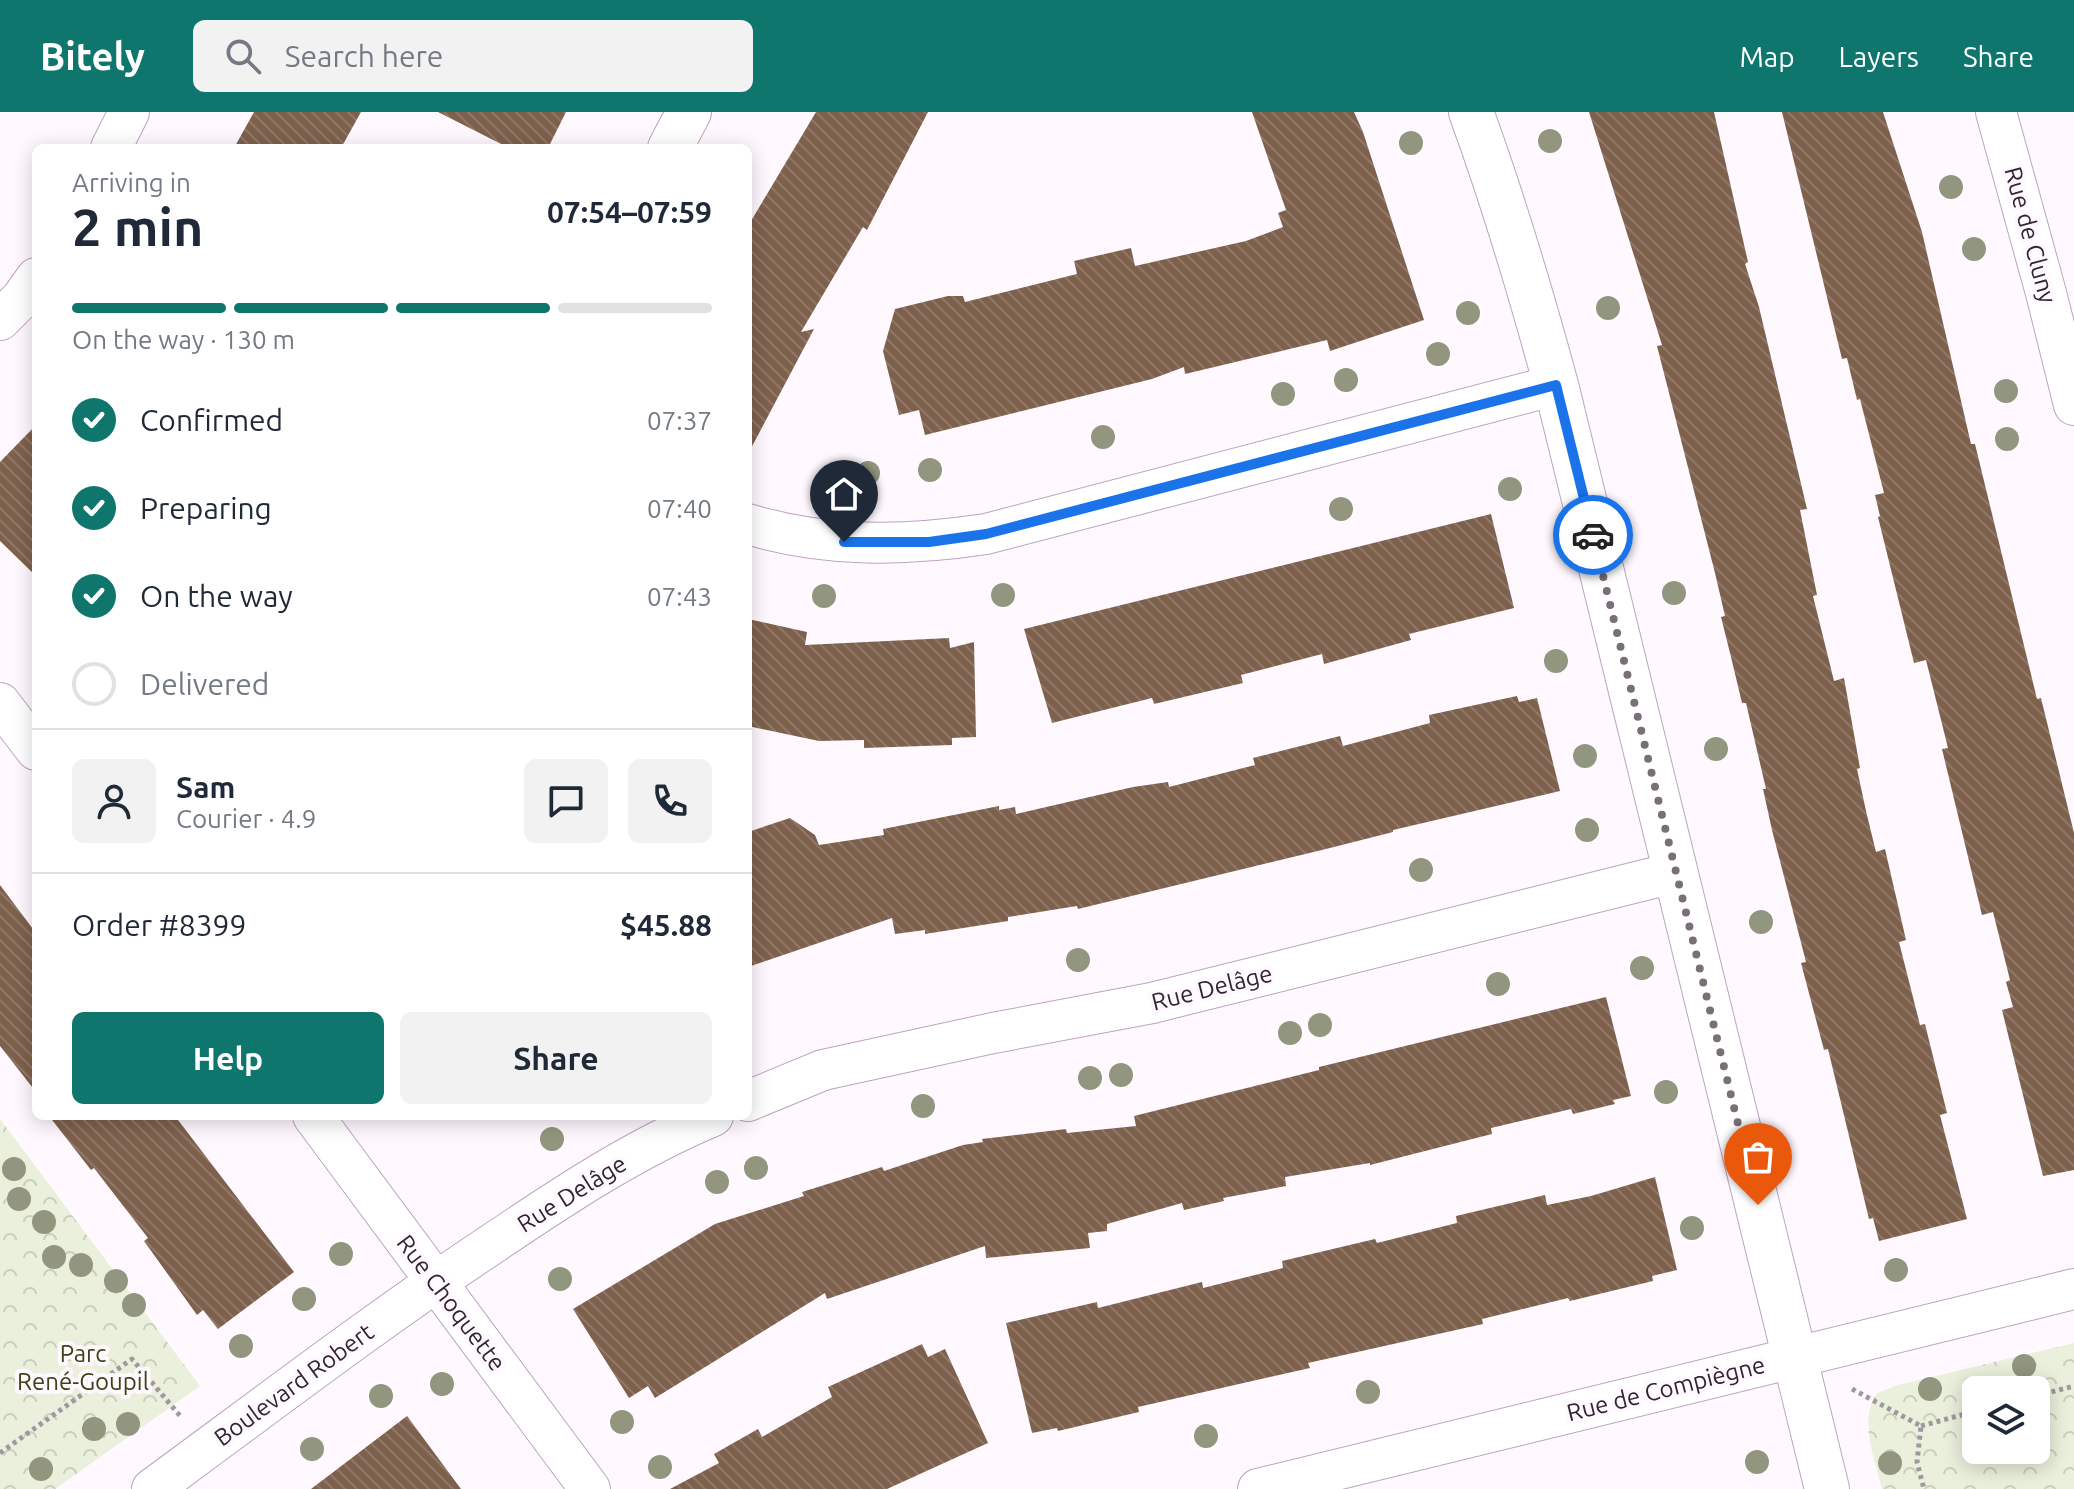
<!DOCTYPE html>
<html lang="en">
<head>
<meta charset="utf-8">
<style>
  :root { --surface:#fff; --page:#f2f2f3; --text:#1f2937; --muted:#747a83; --line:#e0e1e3; --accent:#0f766e }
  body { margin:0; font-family:Ubuntu,sans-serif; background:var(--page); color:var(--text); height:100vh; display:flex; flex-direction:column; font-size:30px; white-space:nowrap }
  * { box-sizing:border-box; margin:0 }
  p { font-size:26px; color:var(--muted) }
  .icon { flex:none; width:44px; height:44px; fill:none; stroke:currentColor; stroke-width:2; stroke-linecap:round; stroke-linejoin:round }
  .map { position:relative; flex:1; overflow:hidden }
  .side { position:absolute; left:32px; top:32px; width:720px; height:976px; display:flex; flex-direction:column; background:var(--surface); border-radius:12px; box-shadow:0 4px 20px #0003 }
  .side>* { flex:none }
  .buttons { position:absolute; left:1962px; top:1264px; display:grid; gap:16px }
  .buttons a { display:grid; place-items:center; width:88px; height:88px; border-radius:12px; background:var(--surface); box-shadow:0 4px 20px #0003; font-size:40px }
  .pin { position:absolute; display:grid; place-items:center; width:68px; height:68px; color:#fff; margin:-82px -34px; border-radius:50% 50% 50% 0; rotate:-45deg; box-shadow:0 0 8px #0007 }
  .pin .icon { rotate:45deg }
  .courier { position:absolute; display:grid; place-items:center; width:80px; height:80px; margin:-40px; border:6px solid #1a73e8; border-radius:50%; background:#fff; color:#222; box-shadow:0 2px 10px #0007 }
  .summary em { font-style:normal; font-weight:700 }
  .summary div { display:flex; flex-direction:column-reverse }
  .summary { display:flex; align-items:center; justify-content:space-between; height:136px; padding:0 40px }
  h1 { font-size:52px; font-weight:700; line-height:60px }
  .bar { display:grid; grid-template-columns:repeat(4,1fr); gap:12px 8px; align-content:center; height:96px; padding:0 40px }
  .bar i { height:10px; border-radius:6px; background:var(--line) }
  .bar .selected { background:var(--accent) }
  .bar p { grid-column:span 4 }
  .line { display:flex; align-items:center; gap:20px; padding:0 40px; border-top:2px solid var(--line) }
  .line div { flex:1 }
  .round { display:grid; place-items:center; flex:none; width:84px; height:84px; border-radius:12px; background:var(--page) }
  ol { padding:0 40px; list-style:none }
  li { display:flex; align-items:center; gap:24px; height:88px }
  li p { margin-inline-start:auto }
  li .icon { padding:8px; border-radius:50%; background:var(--accent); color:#fff; stroke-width:4 }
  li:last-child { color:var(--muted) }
  li i { width:44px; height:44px; border:4px solid var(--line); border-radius:50% }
  .primary-button { display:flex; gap:16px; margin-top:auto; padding:16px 40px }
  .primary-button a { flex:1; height:92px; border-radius:12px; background:var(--accent); color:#fff; font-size:32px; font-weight:700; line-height:92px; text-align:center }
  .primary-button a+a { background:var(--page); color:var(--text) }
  header { display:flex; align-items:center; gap:48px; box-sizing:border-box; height:112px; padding:0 40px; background:var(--accent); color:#fff }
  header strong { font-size:38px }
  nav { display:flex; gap:44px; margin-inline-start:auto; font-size:28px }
  .search { width:560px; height:72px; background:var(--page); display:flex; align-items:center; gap:20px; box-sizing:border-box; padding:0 28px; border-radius:12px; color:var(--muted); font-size:30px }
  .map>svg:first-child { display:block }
</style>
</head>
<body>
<header>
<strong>Bitely</strong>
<div class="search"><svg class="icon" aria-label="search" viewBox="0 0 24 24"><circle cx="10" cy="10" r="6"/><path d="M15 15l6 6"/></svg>Search here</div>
<nav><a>Map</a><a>Layers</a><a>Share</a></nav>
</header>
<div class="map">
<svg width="2074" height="1377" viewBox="0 0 2074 1377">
  <defs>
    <pattern id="park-crowns" width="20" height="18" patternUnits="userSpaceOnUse" patternTransform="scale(2)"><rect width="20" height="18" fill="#eaf0dc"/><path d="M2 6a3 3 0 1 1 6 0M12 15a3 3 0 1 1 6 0" fill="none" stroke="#c9cebd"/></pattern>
    <pattern id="building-back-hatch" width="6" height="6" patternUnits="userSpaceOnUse" patternTransform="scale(2)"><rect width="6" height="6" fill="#7e614c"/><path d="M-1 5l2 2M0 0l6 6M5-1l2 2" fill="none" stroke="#8f7869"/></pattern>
  </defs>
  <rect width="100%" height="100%" fill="#fff9ff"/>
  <path fill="url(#park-crowns)" fill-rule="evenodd" d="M0,1007L200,1274L55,1377H0Z
    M2074,1231V1377H1882C1875,1348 1858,1308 1877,1281L1898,1273ZM1976,1278H2036V1338H1976Z"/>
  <path fill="url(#building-back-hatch)" d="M254,0H361L341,36H234Z
    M438,0H566L548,36H509Z
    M816,0H928L867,118L863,115L801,220L814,217L748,342V114Z
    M1252,0H1354L1363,20L1424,208L1330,239L1327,228L1185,262L1184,255L1152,267L925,323L919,298L899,303L883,239L895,197L948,184H963L965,190L1077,162L1074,149L1131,136L1135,154L1246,129L1283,115L1278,101L1286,98Z
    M1589,0H1714L1748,150L1745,152L1759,195L1807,397L1800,398L1817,483L1813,484L1834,569L1844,566L1860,656L1857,657L1866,699L1876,740L1885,737L1906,828L1899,830L1920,913L1925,912L1947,1001L1940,1003L1967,1107L1879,1129L1873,1106L1869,1107L1828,937L1824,938L1801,851L1806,850L1772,718L1763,677H1766L1746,591H1742L1731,545L1721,505L1725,504L1715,461L1657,234L1662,233Z
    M1782,0H1883L1922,120L1971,332H1975L2037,587L2041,586L2074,721V1058L2043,1064L2002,898L2013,895L2006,870L2010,868L1993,800L1982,803L1942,637L1948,636L1926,548L1914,551L1878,405L1880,404L1875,383L1884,381L1860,287L1857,288L1847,246L1842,247Z
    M36,313V464L0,429V350Z
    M1491,402L1514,496L1409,522L1411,528L1324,552L1322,542L1241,563L1243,571L1154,592L1152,586L1052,611L1024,517Z
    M748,507L807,520L805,533L949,526L950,536L974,530L976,625L952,626V633L864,636V628L819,629L748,614Z
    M1517,584L1519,590L1537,586L1560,679L1393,718V720L1326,737L1078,797L1077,794L1008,805V809L925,822V818L895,822L892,806L748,855V720L790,706L815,723L819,733L884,723L883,717L999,694V698L1015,695L1016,702L1133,675L1168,670L1169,675L1255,653L1253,646L1340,624L1343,634L1430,611L1429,603Z
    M0,773L36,821V980L0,934Z
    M1606,885L1631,984L1613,988L1615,992L1573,1002L1571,997L1491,1016L1492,1022L1370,1053V1051L1285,1065L1286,1074L1223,1086L1224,1089L1184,1098L1182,1091L1107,1112V1119L1088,1121L1090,1136L986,1146L985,1134L827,1187L825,1181L655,1286L648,1274L629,1286L573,1197L715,1112L804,1084L802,1080L882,1055L884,1059L963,1033L983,1030L982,1027L1066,1017L1067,1021L1136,1014L1134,1004L1319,958V955Z
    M49,1004H175L294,1160L218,1217L203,1198L197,1203L144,1129L148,1126L94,1056L91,1058Z
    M1655,1065L1677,1158L1652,1164L1653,1169L1570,1189L1568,1186L1482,1207L1483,1212L1308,1251L1310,1256L1138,1295L1139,1300L1058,1319L1057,1316L1032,1321L1006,1211L1097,1190L1098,1196L1202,1170L1203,1176L1283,1156L1282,1149L1375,1127L1377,1131L1457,1111L1456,1104L1545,1083L1547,1093L1591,1084Z
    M922,1232L928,1245L945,1237L988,1331L887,1377H670L719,1351L714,1342L758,1317L762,1325L832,1285L828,1275Z
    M407,1304L461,1377H311Z"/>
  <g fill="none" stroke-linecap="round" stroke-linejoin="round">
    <g stroke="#bea3be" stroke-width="42">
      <path id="street" d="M1996,0L2046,181L2074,293
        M111,36L129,0
        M0,208L21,187L36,166
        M748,412C826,436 906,434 986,422L1556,273
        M0,591L36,638
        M748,989L823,958L993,921L1152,891L1677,760
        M313,1004L590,1377
        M152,1377C265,1294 376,1209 492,1132C563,1084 634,1037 713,1004
        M1258,1377L2074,1177"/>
    </g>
    <g stroke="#bea3be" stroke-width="46">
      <path id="secondary" d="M1471,0C1504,90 1531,181 1556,273L1827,1377
        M670,36L689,0"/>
    </g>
    <path stroke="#a098a0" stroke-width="5" stroke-dasharray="4 4" stroke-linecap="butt" d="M1852,1277L1921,1314L1917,1350L1924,1377
      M2036,1284L2074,1274
      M1921,1314L1976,1299
      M0,1341L132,1247L181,1305"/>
    <use href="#street" stroke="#fff" stroke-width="40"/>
    <use href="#secondary" stroke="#fff" stroke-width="44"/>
  </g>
  <g fill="#92967e">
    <circle cx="1550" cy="29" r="12"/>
    <circle cx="1411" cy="31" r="12"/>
    <circle cx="1951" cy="75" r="12"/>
    <circle cx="1974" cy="137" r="12"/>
    <circle cx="1608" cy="196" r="12"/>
    <circle cx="1468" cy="201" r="12"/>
    <circle cx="1438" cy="242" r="12"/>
    <circle cx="1346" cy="268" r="12"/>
    <circle cx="2006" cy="279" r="12"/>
    <circle cx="1283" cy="282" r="12"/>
    <circle cx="1103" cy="325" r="12"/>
    <circle cx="2007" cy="327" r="12"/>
    <circle cx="930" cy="358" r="12"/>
    <circle cx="868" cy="361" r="12"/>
    <circle cx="1510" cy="377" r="12"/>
    <circle cx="1341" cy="397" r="12"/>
    <circle cx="1674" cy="481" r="12"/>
    <circle cx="1003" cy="483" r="12"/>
    <circle cx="824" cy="484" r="12"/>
    <circle cx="1556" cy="549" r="12"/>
    <circle cx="1716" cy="637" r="12"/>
    <circle cx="1585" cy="644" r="12"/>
    <circle cx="1587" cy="718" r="12"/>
    <circle cx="1421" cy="758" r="12"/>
    <circle cx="1761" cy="810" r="12"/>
    <circle cx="1078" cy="848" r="12"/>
    <circle cx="1642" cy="856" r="12"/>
    <circle cx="1498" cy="872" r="12"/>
    <circle cx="1320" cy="913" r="12"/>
    <circle cx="1290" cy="921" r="12"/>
    <circle cx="1121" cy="963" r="12"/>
    <circle cx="1090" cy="966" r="12"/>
    <circle cx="1666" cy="980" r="12"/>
    <circle cx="923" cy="994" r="12"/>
    <circle cx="552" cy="1027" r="12"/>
    <circle cx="756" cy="1056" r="12"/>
    <circle cx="14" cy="1057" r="12"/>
    <circle cx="717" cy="1070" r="12"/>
    <circle cx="19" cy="1087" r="12"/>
    <circle cx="44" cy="1110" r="12"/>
    <circle cx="1692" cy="1116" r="12"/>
    <circle cx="341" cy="1142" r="12"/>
    <circle cx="54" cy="1145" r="12"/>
    <circle cx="81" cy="1153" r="12"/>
    <circle cx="1896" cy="1158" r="12"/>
    <circle cx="560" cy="1167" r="12"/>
    <circle cx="116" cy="1169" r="12"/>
    <circle cx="304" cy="1187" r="12"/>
    <circle cx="134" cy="1193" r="12"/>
    <circle cx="241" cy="1234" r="12"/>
    <circle cx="2024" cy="1254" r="12"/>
    <circle cx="442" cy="1272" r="12"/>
    <circle cx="1930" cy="1277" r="12"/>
    <circle cx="1368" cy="1280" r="12"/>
    <circle cx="381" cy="1284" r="12"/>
    <circle cx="622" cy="1310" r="12"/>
    <circle cx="128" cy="1312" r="12"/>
    <circle cx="94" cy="1317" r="12"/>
    <circle cx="1206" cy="1324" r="12"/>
    <circle cx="312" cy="1337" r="12"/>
    <circle cx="1757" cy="1350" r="12"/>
    <circle cx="1890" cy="1351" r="12"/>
    <circle cx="660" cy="1355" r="12"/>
    <circle cx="41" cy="1357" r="12"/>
  </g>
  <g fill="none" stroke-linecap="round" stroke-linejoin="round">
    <path stroke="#786f78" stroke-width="8" stroke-dasharray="0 14.4" d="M1593,423L1758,1093"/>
    <path stroke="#1a73e8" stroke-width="10" d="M844,430H929L986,422L1556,273L1593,423"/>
  </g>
  <g text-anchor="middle" stroke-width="8" stroke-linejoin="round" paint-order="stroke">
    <g font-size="24" fill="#302530" stroke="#fff9ff">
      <text transform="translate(2030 123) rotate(75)" y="8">Rue de Cluny</text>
      <text transform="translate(1212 876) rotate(-14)" y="8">Rue Delâge</text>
      <text transform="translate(572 1082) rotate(-32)" y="8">Rue Delâge</text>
      <text transform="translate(451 1191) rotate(53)" y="8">Rue Choquette</text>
      <text transform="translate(294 1273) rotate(-36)" y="8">Boulevard Robert</text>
      <text transform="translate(1666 1277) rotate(-14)" y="8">Rue de Compiègne</text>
    </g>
    <g font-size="24" fill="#394514" stroke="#fff9ff">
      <text x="83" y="1250">Parc<tspan x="83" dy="28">René-Goupil</tspan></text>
    </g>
  </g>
</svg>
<div class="buttons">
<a><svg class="icon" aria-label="layers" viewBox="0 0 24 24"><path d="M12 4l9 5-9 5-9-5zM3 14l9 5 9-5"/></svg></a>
</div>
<div class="pin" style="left:1758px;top:1093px;background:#ea580c"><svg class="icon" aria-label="bag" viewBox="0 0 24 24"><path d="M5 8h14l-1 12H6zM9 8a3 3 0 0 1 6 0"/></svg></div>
<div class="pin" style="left:844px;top:430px;background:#1f2937"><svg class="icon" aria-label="home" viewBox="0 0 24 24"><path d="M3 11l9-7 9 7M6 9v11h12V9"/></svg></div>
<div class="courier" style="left:1593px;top:423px"><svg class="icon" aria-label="car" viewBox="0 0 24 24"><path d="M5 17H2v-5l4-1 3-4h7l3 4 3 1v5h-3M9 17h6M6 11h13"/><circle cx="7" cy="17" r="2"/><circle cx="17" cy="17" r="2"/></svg></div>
<section class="side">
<div class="summary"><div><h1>2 min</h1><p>Arriving in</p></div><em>07:54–07:59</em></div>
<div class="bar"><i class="selected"></i><i class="selected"></i><i class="selected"></i><i></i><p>On the way · 130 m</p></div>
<ol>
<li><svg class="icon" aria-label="check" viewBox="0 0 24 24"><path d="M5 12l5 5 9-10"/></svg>Confirmed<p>07:37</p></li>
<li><svg class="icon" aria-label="check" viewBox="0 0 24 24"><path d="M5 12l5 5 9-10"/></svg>Preparing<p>07:40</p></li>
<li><svg class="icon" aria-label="check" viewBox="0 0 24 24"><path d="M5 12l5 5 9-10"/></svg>On the way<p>07:43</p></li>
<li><i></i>Delivered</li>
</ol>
<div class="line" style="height:144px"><a class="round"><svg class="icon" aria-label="person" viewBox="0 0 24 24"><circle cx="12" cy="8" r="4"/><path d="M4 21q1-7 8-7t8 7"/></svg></a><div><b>Sam</b><p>Courier · 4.9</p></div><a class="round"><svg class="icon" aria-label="chat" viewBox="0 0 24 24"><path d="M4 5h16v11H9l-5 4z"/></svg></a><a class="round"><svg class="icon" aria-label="phone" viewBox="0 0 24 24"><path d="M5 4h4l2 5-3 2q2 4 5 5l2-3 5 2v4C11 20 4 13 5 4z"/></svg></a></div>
<div class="line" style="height:104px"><div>Order #8399</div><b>$45.88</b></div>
<div class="primary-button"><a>Help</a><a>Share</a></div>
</section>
</div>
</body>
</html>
